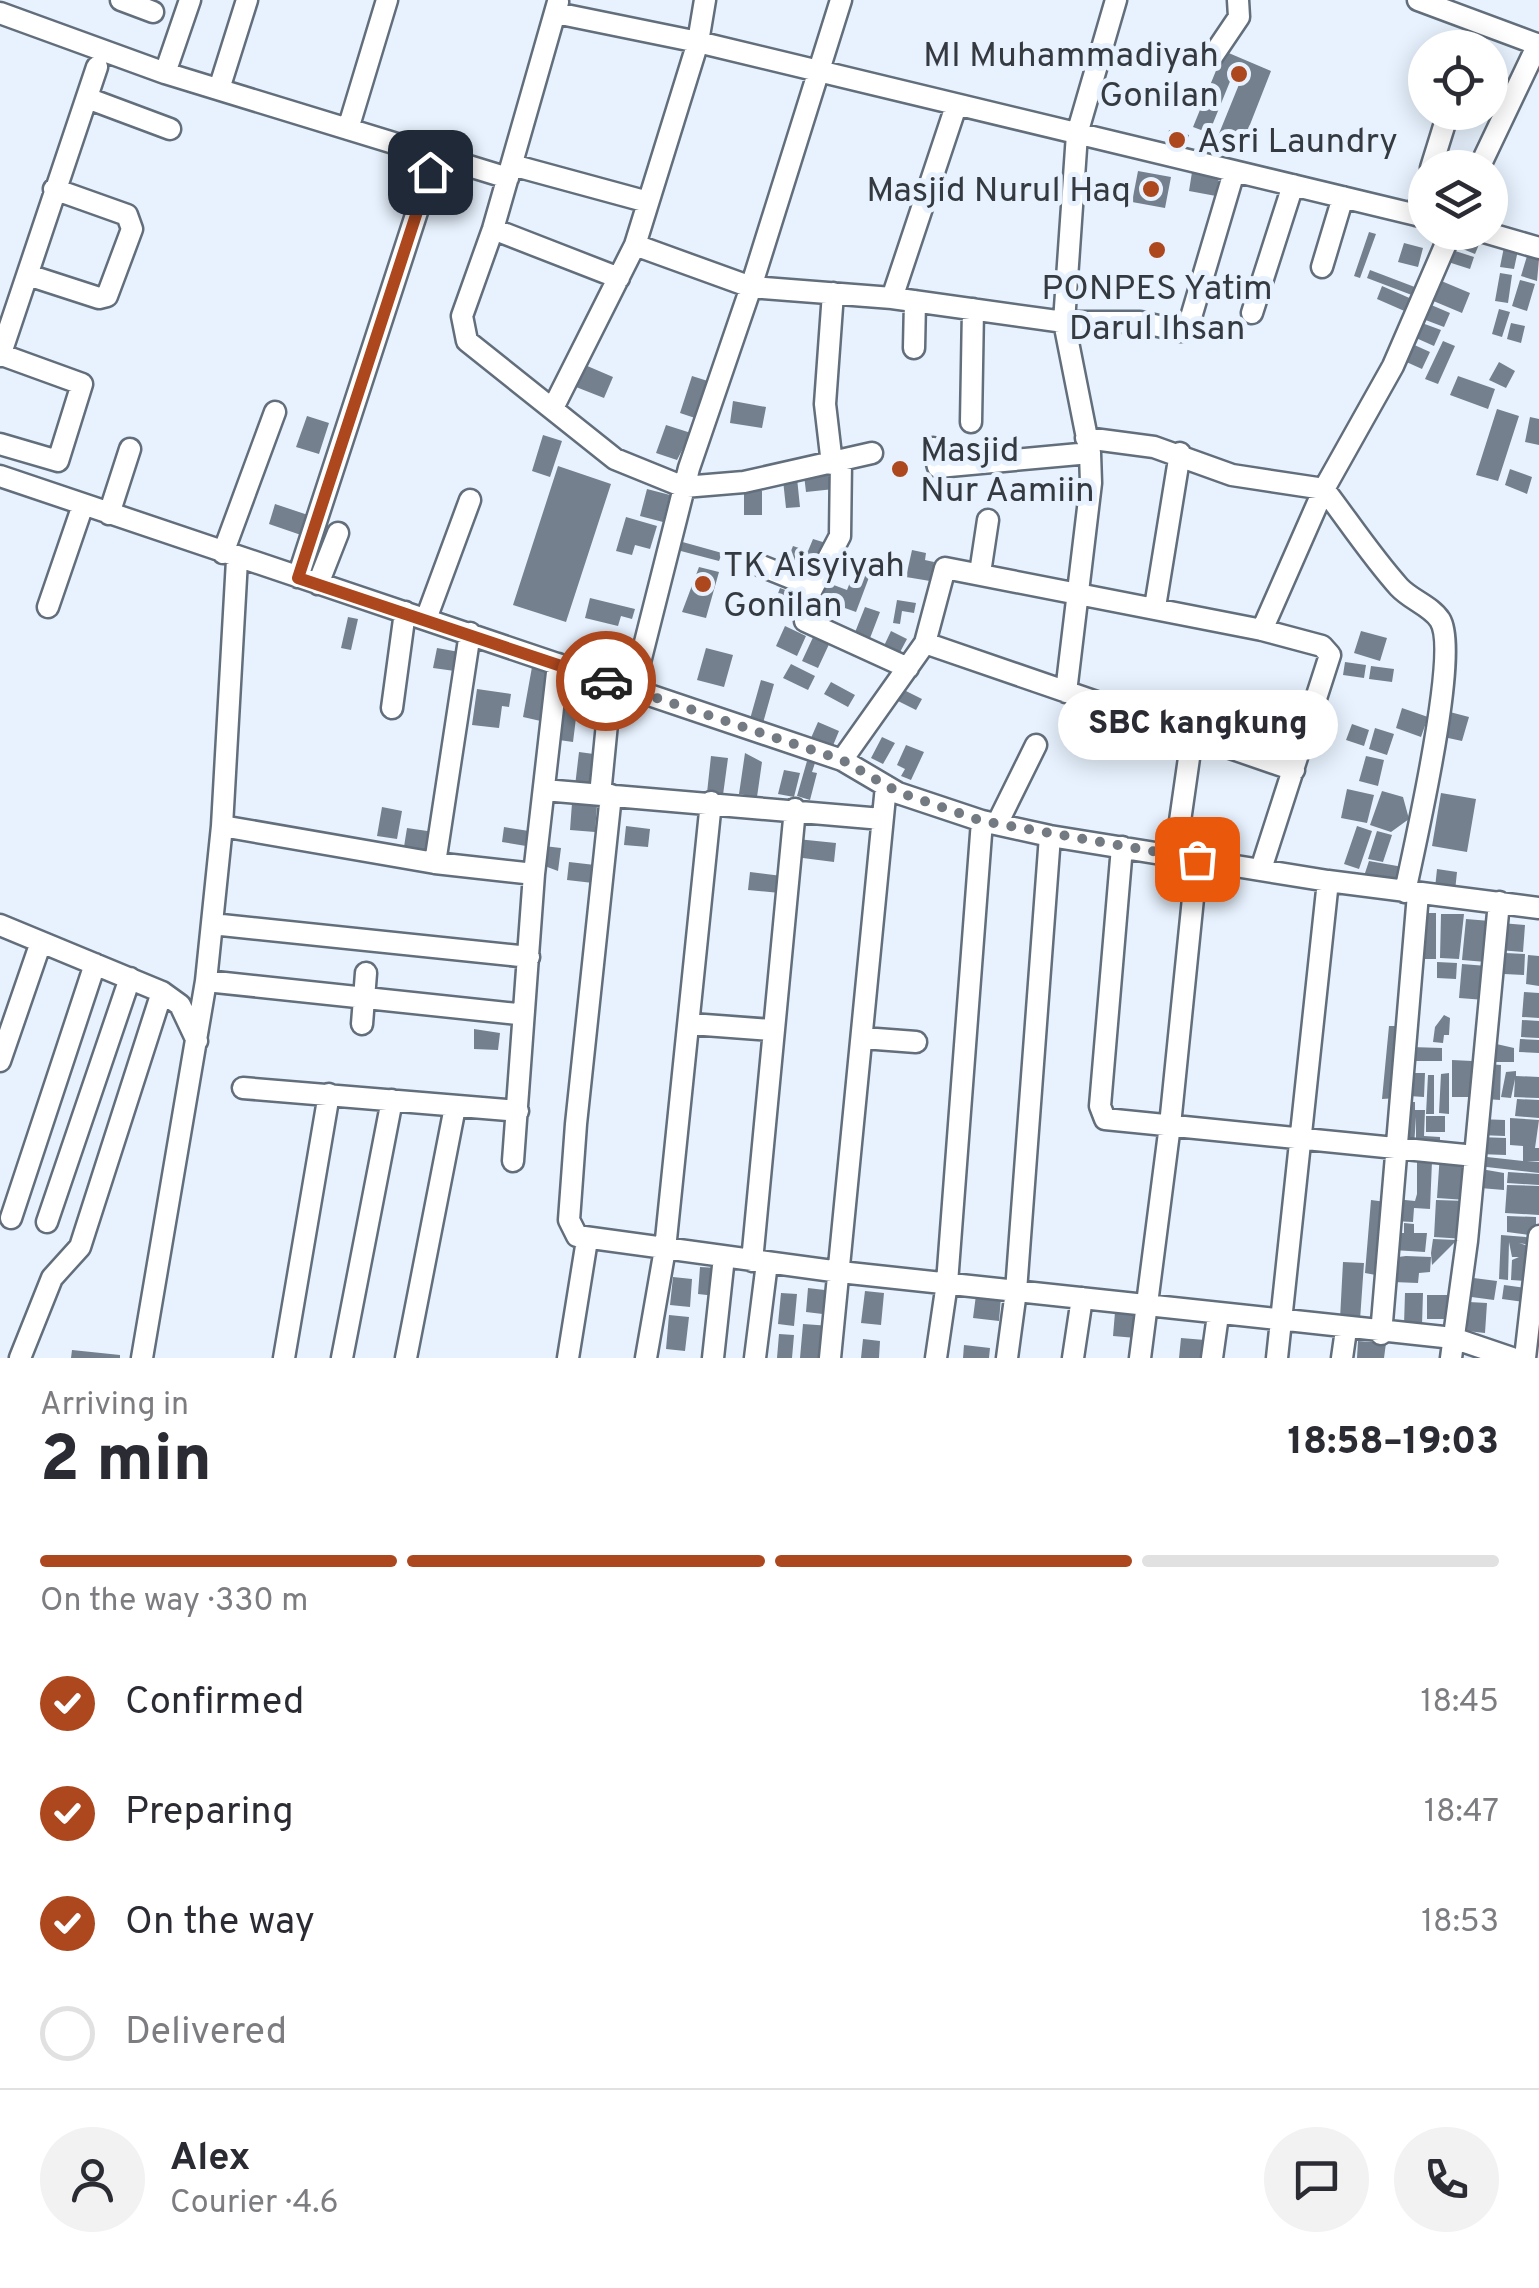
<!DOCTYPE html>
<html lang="en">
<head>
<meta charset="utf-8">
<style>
  :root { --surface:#fff; --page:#f2f2f3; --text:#2b2b33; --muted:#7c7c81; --line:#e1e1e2; --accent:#ad471e }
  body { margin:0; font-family:Overpass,sans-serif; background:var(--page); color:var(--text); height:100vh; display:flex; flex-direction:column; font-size:38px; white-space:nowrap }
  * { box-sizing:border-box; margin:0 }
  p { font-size:32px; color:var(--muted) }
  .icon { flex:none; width:55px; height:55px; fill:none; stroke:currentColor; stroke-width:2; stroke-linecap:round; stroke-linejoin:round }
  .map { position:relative; height:1358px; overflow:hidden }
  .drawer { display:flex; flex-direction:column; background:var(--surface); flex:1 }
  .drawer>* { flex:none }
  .buttons { position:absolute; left:1408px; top:30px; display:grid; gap:20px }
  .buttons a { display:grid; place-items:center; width:100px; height:100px; border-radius:50%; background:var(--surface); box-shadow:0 5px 25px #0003; font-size:50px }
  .pin { position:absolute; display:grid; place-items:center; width:85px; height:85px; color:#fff; margin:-42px; border-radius:20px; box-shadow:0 5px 15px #0006 }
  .courier { position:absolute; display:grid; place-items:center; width:100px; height:100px; margin:-50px; border:8px solid #ad471e; border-radius:50%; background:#fff; color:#222; box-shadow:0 2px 12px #0007 }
  .bubble { position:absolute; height:70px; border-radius:35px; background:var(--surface); box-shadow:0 5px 25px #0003; font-size:32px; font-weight:800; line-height:70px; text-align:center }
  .head em { font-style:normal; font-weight:800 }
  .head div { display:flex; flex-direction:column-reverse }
  .head { display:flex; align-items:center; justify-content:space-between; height:170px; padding:0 40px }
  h1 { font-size:65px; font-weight:800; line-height:75px }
  .bar { display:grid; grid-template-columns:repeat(4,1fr); gap:15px 10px; align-content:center; height:120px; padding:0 40px }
  .bar i { height:12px; border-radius:8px; background:var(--line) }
  .bar .active { background:var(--accent) }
  .bar p { grid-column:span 4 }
  .line { display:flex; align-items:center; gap:25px; padding:0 40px; border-top:2px solid var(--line) }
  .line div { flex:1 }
  .round { display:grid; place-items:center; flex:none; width:105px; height:105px; border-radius:52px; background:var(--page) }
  ol { padding:0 40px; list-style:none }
  li { display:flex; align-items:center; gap:30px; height:110px }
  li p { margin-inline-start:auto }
  li .icon { padding:10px; border-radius:50%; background:var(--accent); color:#fff; stroke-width:4 }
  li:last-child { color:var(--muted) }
  li i { width:55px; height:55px; border:5px solid var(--line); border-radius:50% }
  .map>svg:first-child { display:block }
</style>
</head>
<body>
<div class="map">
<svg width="1539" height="1358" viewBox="0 0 1539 1358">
  <rect width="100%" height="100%" fill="#e7f2fe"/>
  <path fill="#74808d" d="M1224,51L1271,71L1242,145L1218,136L1240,82L1231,79L1209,133L1193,127Z
    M1169,130L1189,135L1185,149L1166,144Z
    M1138,171L1171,177L1165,208L1132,202Z
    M1192,172L1219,177L1216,196L1189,191Z
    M1369,232L1376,234L1360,278L1354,276Z
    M1457,234L1480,242L1475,254L1453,245Z
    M1404,243L1423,248L1418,267L1398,262Z
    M1504,247L1518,250L1514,269L1500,267Z
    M1449,249L1474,257L1470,269L1445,261Z
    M1527,256L1539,259L1537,281L1521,276Z
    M1370,270L1420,289L1417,297L1367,278Z
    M1500,273L1512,275L1508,303L1495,301Z
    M1439,280L1470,293L1462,313L1431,300Z
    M1520,280L1535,284L1527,311L1512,306Z
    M1382,286L1414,300L1409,313L1377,299Z
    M1429,304L1450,313L1444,327L1423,319Z
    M1499,309L1510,312L1502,337L1492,334Z
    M1422,323L1441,330L1434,346L1416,338Z
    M1511,323L1525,326L1521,343L1507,339Z
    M1443,341L1455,346L1438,384L1425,379Z
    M1410,343L1430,352L1422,369L1402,360Z
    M1499,362L1515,371L1506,388L1489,380Z
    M585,365L613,377L604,398L576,387Z
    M692,376L711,382L698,419L680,413Z
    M1458,376L1495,389L1488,409L1450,395Z
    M733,401L766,407L762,428L730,423Z
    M1497,409L1519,416L1498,481L1476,475Z
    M307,416L329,423L319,454L296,447Z
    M1530,417L1539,419V445L1525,442Z
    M666,425L691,433L677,460L656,453Z
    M543,435L562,441L550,477L532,471Z
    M558,466L611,484L566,622L513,605Z
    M1510,469L1532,477L1527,494L1505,485Z
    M832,472L834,489L806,492L804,475Z
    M797,478L800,507L786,508L783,480Z
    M647,489L670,495L663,522L640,516Z
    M744,491H762V515H744Z
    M275,504L308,515L301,535L269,524Z
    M626,517L657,526L650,549L635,545L632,555L616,551Z
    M813,539L826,543L815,573L786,563L793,546L808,551Z
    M679,541L722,553L719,561L677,550Z
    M912,550L926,553L925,560L934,562L930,581L906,577Z
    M699,567L719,572L706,618L682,612Z
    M856,567L871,572L856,612L817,598L823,581L847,590Z
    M780,588L802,596L799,616L773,607Z
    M590,598L635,609L632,619L621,616L618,626L585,618Z
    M897,600L916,603L914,613L902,611L900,624L893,623Z
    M865,607L880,612L867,646L852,640Z
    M348,617L358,619L351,650L341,648Z
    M785,626L806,636L797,656L776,646Z
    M891,631L907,639L898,656L883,648Z
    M1361,631L1387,638L1380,661L1354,653Z
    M815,633L831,640L818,668L802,661Z
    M437,648L465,653L462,672L433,668Z
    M706,648L733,655L724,687L697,680Z
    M1345,662L1366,665L1364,678L1343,675Z
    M791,664L815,676L808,690L783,678Z
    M1371,666L1394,669L1392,682L1369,679Z
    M532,667L555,671L545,722L523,717Z
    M761,680L774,684L763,723L750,719Z
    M831,682L855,695L848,707L824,694Z
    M559,683L580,686L573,742L552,739Z
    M582,688L607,690L606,708L581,706Z
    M477,689L511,694L509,707L502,706L499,728L472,725Z
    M902,689L922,699L916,710L896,700Z
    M1402,708L1428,717L1421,737L1396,728Z
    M1446,711L1469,717L1462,741L1439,736Z
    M818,722L839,731L832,748L811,738Z
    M1352,724L1369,730L1364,746L1346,740Z
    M1375,728L1394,734L1387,755L1369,749Z
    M882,737L895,743L883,764L871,758Z
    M906,745L924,752L911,780L901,776L905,769L897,765Z
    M579,752L601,755L597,789L575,786Z
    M745,753L762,762L757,797L739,794Z
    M711,756L728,758L723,795L707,793Z
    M1366,756L1384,760L1378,786L1359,781Z
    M807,761L815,763L812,772L817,773L810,800L797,796Z
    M784,770L800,773L794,797L778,794Z
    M1347,789L1374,795L1367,823L1341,818Z
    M1382,791L1403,797L1409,819L1391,832L1370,825Z
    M1441,793L1476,799L1467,852L1432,846Z
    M572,803L597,805L595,832L570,830Z
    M382,807L402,811L397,839L377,836Z
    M626,826L650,829L648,847L624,845Z
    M1357,826L1372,831L1359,869L1344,864Z
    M504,827L529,831L526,846L502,842Z
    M407,828L434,832L430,857L403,853Z
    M1190,831L1225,838L1222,856L1187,849Z
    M1377,831L1392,835L1383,862L1368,859Z
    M797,839L836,843L834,862L795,857Z
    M544,846L561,848L558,871L542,865Z
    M1369,861L1403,867L1399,887L1362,882Z
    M569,862L595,865L593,883L567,880Z
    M1437,869L1457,872L1455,891L1435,888Z
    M750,872L782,876L780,893L748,890Z
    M1422,913H1436V959H1422Z
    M1441,914H1464L1459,959L1440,958Z
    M1466,919L1490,921L1486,962L1462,960Z
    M1501,923L1525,925L1523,952L1499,950Z
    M1505,953L1525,954L1524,975L1504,974Z
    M1528,955L1539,956V986L1526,984Z
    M1437,962L1457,963L1456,979L1437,978Z
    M1462,964L1487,966L1485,1000L1459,998Z
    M1524,992L1539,993V1018L1522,1017Z
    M1444,1015L1450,1018L1449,1035H1444L1443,1043L1433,1042L1435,1027Z
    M1522,1020L1539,1021V1038L1521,1037Z
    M1389,1026H1404L1398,1098L1382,1099Z
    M474,1029L500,1033L498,1050L474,1049Z
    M1520,1039L1539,1040V1053L1519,1052Z
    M1492,1043L1514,1048V1062H1489Z
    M1411,1047L1442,1048V1061H1410Z
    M1452,1060L1472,1061L1473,1097H1452Z
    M1488,1064L1501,1065L1500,1100L1486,1099Z
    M1516,1071V1076L1539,1077V1098L1514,1097L1515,1079L1511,1098L1501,1097L1506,1072Z
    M1409,1073H1425L1424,1097L1409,1096Z
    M1449,1073V1114L1439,1113L1441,1074Z
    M1428,1075H1434V1114H1426Z
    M1517,1099L1539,1100V1118L1515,1116Z
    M1407,1102H1415V1110H1425L1424,1136L1440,1137V1150L1416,1145V1117L1414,1146H1406Z
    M1426,1116H1445V1132H1426Z
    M1510,1118L1539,1120L1535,1148H1539V1161L1527,1162H1539V1173L1478,1166V1156L1523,1161V1146L1510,1145Z
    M1479,1119L1505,1120V1136L1479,1135Z
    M1479,1137L1506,1138V1155L1478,1154Z
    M1404,1152L1432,1161L1430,1209L1414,1208L1413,1222L1393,1221L1395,1199L1415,1201L1417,1194V1162H1404Z
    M1440,1153L1468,1155L1466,1200L1437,1198Z
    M1481,1169L1504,1173V1190L1480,1188Z
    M1508,1172L1539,1174V1185L1507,1183Z
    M1507,1185L1539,1186V1215L1505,1213Z
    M1371,1200L1386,1202L1381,1276L1365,1273Z
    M1436,1200L1467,1201L1465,1239L1434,1237Z
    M1507,1216L1536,1217V1236L1507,1232Z
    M1404,1223L1414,1224V1233H1427L1425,1252L1393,1250V1233H1404Z
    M1501,1235L1537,1238L1535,1246L1519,1243L1534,1248L1527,1281L1511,1280L1512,1260L1519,1257H1512L1509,1242L1508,1280L1499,1279Z
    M1433,1239L1457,1240L1432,1265L1431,1253Z
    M1406,1256L1431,1257L1430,1272L1419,1273L1418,1283L1393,1282L1390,1258Z
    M1343,1262L1364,1263L1360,1320L1340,1319Z
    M700,1267L718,1268L716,1296L698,1294Z
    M673,1277L692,1279L690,1307L670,1305Z
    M1466,1277L1497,1281L1494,1300L1464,1296Z
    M1504,1285L1526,1288L1524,1302L1502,1299Z
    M808,1288L833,1291L831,1315L806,1312Z
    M865,1291L884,1293L881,1325L861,1323Z
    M781,1293L797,1294L794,1326L778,1324Z
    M1405,1293H1423L1422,1325H1404Z
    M976,1295L1001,1297L999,1321L973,1318Z
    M1427,1295H1453V1319H1427Z
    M1469,1302L1487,1303L1485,1333L1467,1331Z
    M1115,1312L1138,1314L1136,1338L1113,1336Z
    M669,1315L689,1317L685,1351L666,1349Z
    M803,1324L831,1326L828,1358H800Z
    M779,1334L794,1335L792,1358H777Z
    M1181,1338L1205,1340L1203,1358H1179Z
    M863,1339L880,1341L879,1358H861Z
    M1358,1341L1386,1343L1384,1358H1357Z
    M964,1345L990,1348L989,1358H963Z
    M72,1350L120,1355V1358H71Z"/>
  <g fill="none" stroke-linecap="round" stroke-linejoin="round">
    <g stroke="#626e7b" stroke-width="25">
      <path id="minor" d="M121,0L153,12
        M1418,0L1539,45
        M558,2L493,229L462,316L467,341L615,459L684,487L744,482L872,453
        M0,13L165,73L508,178
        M556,13L698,42L1425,217
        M1212,57L1239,17L1238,0
        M165,73L190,0
        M219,89L247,0
        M87,98L170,129
        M348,129L387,0
        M512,165L648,202
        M1431,168L1445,123
        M1479,168L1538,44
        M1416,215L1425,186
        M493,229L619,278
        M1484,232L1539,248
        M635,245L751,287L892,298L1064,322H1140L1181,331L1189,324L1234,172
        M1322,267L1343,197
        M28,275L99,298L107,296L132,229L127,215L54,189
        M892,298L956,106
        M1252,313L1293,185
        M914,348L915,301
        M0,356L97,67
        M553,408L635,245L698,42L705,0
        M971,422L973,309
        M1086,438L1154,447L1232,475L1324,489C1349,522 1372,557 1399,587C1411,600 1431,606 1440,620C1460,652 1414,848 1405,892
        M0,444L58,461L82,384L2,355
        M933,448L938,467L1090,453
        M832,464L825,404L833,293
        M0,476L842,760L898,793L982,821L1050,836L1328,881L1539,908
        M109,514L130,449
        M223,553L275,412
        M759,565L811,586L805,621L908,668
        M980,573L988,520
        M298,577L430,172
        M318,584L338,533
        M811,591L840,536L841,462
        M48,607L83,505
        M1155,607L1180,453
        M426,619L470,500
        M1262,630L1324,489L1393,366L1451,232
        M925,643L1294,770
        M633,690L689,468L751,287L841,0
        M1066,692L1091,483L1090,453L1064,322L1077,134L1116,0
        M392,708L405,612
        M842,760L925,643L945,568L1262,630L1322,646L1330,655L1261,869
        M544,790L882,819
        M600,795L611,683
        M611,795L576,1124L569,1220L577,1236L840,1272L1453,1338L1512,1358
        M997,824L1036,745
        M222,826L435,863L534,874L513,1161
        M1122,847L1100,1106L1105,1119L1475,1156
        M1175,856L1192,737
        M435,863L470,633
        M534,874L558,664
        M212,924L529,957
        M0,925L162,992L180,1005L197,1041
        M206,981L517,1014
        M362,1024L366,973
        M691,1024L772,1030
        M863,1038L916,1042
        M0,1061L41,942
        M243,1088L518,1111
        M11,1218L95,964
        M47,1222L130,978
        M752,1261L795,809
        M1381,1334L1418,894
        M20,1358L52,1278L80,1247L162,992
        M142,1358L206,981L222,826L237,560
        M284,1358L329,1094
        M342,1358L392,1100
        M406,1358L455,1107
        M568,1358L587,1240
        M646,1358L665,1249L711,802
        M713,1358L724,1257
        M755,1358L767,1263
        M830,1358L886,786
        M936,1358L947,1283L982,821
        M1007,1358L1016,1291L1050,836
        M1073,1358L1082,1298
        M1140,1358L1170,1125L1197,859
        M1212,1358L1218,1315
        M1277,1358L1328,881
        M1342,1358L1346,1330
        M1451,1358L1467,1241L1499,902
        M1525,1358L1539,1236"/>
    </g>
    <use href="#minor" stroke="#fff" stroke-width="20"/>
  </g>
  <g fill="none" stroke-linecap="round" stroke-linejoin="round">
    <path stroke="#737a82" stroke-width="10" stroke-dasharray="0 18" d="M606,681L842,760L898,792L982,821L1197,859"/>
    <path stroke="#ad471e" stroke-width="12" d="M430,172L298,578L606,681"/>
  </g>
  <g fill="#ad471e" stroke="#e7f2fe" stroke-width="4">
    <circle cx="1239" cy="74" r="10"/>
    <circle cx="1177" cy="140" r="10"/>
    <circle cx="1151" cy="189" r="10"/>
    <circle cx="1157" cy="250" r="10"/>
    <circle cx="900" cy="469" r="10"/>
    <circle cx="703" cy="584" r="10"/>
  </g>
  <g text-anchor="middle" stroke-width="10" stroke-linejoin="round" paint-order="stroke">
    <g font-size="35" fill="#353a40" stroke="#e7f2fe" text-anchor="start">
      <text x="1219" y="66" text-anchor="end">MI Muhammadiyah<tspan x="1219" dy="40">Gonilan</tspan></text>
      <text x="1197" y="152">Asri Laundry</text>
      <text x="1131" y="201" text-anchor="end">Masjid Nurul Haq</text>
      <text x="1157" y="299" text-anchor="middle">PONPES Yatim<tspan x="1157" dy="40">Darul Ihsan</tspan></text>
      <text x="920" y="461">Masjid<tspan x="920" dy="40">Nur Aamiin</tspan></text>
      <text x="723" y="576">TK Aisyiyah<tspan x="723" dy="40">Gonilan</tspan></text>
    </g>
  </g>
</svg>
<div class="buttons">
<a><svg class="icon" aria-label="locate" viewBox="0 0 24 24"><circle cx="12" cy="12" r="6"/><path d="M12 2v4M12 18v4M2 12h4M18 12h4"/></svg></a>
<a><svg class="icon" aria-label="layers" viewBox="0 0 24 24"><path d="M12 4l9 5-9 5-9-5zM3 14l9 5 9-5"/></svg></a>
</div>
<div class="pin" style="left:1197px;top:859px;background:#ea580c"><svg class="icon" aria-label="bag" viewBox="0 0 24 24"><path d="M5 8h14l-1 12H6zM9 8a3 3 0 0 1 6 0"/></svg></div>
<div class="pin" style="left:430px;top:172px;background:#1f2937"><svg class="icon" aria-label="home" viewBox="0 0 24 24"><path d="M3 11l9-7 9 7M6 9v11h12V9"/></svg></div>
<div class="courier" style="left:606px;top:681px"><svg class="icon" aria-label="car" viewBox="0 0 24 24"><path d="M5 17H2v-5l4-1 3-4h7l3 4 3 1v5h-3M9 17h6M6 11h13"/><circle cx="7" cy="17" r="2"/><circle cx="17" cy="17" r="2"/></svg></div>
<div class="bubble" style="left:1058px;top:690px;width:280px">SBC kangkung</div>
</div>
<section class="drawer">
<div class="head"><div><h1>2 min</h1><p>Arriving in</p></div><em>18:58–19:03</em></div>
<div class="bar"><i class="active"></i><i class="active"></i><i class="active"></i><i></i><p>On the way · 330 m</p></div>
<ol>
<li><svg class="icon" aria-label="check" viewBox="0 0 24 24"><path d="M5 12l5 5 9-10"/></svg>Confirmed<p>18:45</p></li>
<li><svg class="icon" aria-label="check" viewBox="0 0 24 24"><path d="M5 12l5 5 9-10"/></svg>Preparing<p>18:47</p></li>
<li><svg class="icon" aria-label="check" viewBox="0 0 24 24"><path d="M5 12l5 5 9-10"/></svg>On the way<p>18:53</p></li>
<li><i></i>Delivered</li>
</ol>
<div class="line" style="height:180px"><a class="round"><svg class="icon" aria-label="person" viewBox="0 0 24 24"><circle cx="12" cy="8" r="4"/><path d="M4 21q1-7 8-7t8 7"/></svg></a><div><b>Alex</b><p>Courier · 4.6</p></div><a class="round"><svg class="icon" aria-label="chat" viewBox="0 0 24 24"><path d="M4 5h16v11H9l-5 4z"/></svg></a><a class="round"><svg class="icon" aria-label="phone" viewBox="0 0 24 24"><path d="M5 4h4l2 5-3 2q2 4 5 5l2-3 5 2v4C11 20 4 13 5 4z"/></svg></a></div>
</section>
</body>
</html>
